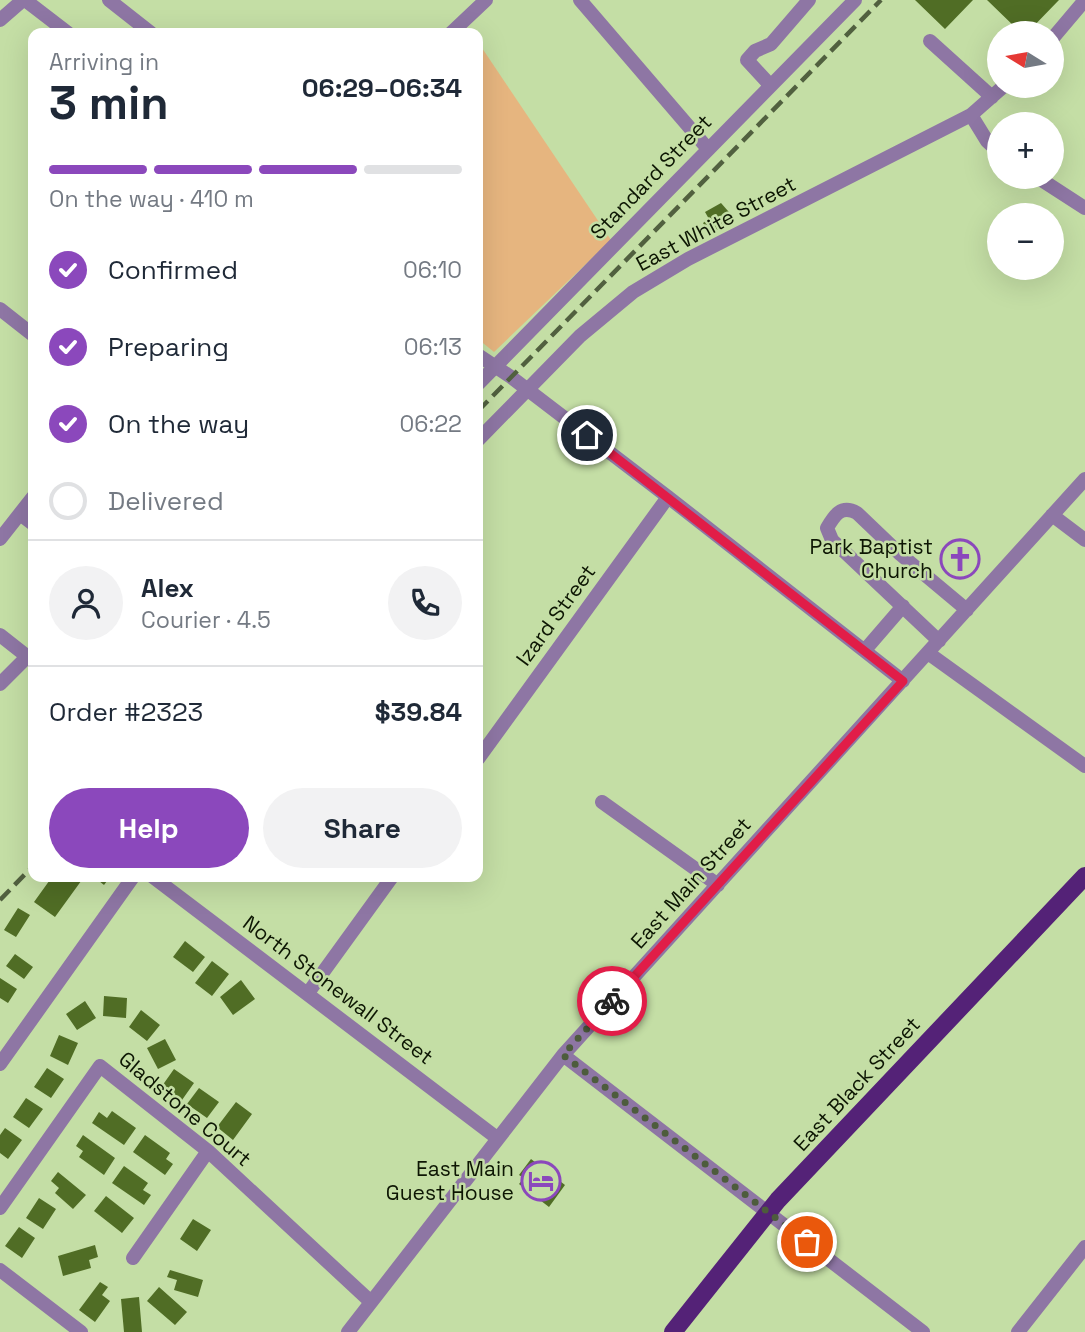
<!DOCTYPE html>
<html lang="en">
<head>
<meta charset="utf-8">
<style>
  :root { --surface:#fff; --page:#f2f2f3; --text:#1f2937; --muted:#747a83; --line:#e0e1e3; --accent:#8b48bc }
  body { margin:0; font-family:"Space Grotesk",sans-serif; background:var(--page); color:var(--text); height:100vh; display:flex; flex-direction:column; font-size:26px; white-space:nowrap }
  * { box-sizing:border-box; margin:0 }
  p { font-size:23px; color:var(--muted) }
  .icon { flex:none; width:38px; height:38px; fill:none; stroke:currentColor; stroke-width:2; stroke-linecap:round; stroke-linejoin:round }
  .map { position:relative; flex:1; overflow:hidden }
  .drawer { position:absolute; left:28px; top:28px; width:455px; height:854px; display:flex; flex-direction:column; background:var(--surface); border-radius:14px; box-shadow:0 7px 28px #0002 }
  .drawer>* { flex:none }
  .needle { width:46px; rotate:281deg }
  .fabs { position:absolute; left:987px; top:21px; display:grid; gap:14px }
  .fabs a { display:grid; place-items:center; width:77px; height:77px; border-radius:50%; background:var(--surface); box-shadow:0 7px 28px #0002; font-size:35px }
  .pin { position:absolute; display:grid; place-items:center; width:60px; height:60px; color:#fff; margin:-30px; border:4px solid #fff; border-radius:50%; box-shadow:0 2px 7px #0007 }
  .courier { position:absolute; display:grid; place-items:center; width:70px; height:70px; margin:-35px; border:5px solid #e11d48; border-radius:50%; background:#fff; color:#222; box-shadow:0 2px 9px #0007 }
  .headline em { font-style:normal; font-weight:600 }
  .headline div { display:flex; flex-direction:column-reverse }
  .headline { display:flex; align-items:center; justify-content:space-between; height:119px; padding:0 21px }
  h1 { font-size:46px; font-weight:600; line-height:52px }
  .bar { display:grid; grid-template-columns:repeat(4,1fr); gap:10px 7px; align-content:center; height:84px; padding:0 21px }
  .bar i { height:9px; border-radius:5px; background:var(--line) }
  .bar .selected { background:var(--accent) }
  .bar p { grid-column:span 4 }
  .line { display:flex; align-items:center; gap:18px; padding:0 21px; border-top:2px solid var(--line) }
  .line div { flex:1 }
  .round { display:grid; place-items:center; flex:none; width:74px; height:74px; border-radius:37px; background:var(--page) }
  ol { padding:0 21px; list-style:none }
  li { display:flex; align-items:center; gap:21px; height:77px }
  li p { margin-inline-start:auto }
  li .icon { padding:7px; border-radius:50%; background:var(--accent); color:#fff; stroke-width:4 }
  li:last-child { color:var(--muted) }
  li i { width:38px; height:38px; border:4px solid var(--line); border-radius:50% }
  .button { display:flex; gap:14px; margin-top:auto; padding:14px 21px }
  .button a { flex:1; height:80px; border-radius:42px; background:var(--accent); color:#fff; font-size:28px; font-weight:600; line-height:80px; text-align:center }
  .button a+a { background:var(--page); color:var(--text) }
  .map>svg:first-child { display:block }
</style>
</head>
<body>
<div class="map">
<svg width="1085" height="1332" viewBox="0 0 1085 1332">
  <rect width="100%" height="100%" fill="#c4dea5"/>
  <path fill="#e6b57f" d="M478,42L611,240L494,352L478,339Z"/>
  <path fill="#506d25" d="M915,0H973L945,29Z
    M987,0H1059L1027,33H1021Z
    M721,203L735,219L710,234L703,223L709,219L705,212Z
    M52,877H84L55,917L34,902Z
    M94,877H110L104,885Z
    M18,908L30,915L16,937L4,930Z
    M185,941L205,957L193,972L173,957Z
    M15,954L33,967L24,979L6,966Z
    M212,961L229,974L212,996L195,983Z
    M0,978L17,989L8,1003L0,998Z
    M241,980L255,999L233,1015L220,997Z
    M104,996L127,998L126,1018L103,1016Z
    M85,1001L96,1018L77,1030L66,1014Z
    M141,1010L160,1025L147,1041L129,1027Z
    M59,1035L78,1043L68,1065L50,1056Z
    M165,1039L176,1060L158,1069L147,1048Z
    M47,1068L64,1079L51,1098L34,1087Z
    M174,1069L194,1083L182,1100L162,1086Z
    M199,1088L219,1102L207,1118L187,1104Z
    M26,1098L43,1109L29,1128L13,1117Z
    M236,1102L252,1114L233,1140L217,1127Z
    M112,1111L136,1128L124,1145L92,1123L99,1112L107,1118Z
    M5,1128L22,1140L8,1159L0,1153V1135Z
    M83,1135L115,1158L104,1175L79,1157L83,1151L76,1146Z
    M145,1135L170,1153L166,1159L173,1164L165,1175L133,1152Z
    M531,1159L565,1185L549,1207L519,1184L524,1178L519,1175Z
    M124,1166L148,1183L143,1190L151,1195L144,1205L112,1183Z
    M58,1172L86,1195L73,1209L55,1193L59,1188L51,1181Z
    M106,1196L134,1218L122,1233L94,1211Z
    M39,1198L56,1209L43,1229L26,1218Z
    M193,1219L211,1230L197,1251L180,1239Z
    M19,1227L35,1238L22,1258L5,1246Z
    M95,1245L98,1257L89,1260L91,1268L63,1276L58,1256Z
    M170,1270L203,1280L198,1297L174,1290L177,1280L167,1277Z
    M100,1282L108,1287L102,1295L110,1301L95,1322L79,1310Z
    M159,1287L187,1312L175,1325L147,1301Z
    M139,1297L142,1332H124L121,1299Z"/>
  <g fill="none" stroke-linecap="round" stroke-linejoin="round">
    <path stroke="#8e76a4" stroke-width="14" d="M25,0L68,33
      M109,0L151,33
      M580,0L708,149
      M0,20L23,0
      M451,33L486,0
      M1052,39L1085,0
      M930,41L992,97
      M770,85L747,60L755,51L771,44L809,0
      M971,115L987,141L999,152
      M1037,177L1085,208
      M0,309L33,335
      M478,355L511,377L668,497L903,681
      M478,384L855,0
      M478,440L580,336L633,292L688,259L971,115L1004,86
      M20,514L33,524
      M1052,515L1085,540
      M0,539L33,497
      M0,635L33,661
      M939,641L832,540L827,528C834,516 841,504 857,513L900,554L967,610
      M865,650L903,606
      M928,653L1085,766
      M0,684L27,657
      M478,759L668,497
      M602,802L718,885
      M153,877L497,1138
      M308,993L392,877
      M563,1055L923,1332
      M0,1064L133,877
      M0,1208L100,1066L208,1151L371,1302
      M133,1258L208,1151
      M0,1270L81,1332
      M348,1332L563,1055L1085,479
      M1018,1332L1085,1247"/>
    <path stroke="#542277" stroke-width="18" d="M673,1332L778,1200L1085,876"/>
    <path stroke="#51603f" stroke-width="4.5" stroke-dasharray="14 7" stroke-linecap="butt" d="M478,411L881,0
      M0,900L33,866"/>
  </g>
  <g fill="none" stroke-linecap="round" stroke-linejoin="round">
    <path stroke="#4d5c3c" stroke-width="7" stroke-dasharray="0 12.6" d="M612,1001L563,1055L807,1242"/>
    <path stroke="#e11d48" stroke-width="9" d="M587,435L903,681L612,1001"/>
  </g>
  <defs>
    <g id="church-ring" transform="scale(2.0125)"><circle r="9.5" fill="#c4dea5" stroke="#8b48bc" stroke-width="1.5"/><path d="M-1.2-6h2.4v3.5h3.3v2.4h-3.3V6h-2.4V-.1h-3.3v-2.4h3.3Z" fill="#8b48bc"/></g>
    <g id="hotel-ring" transform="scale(2.0125)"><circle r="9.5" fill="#c4dea5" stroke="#8b48bc" stroke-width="1.5"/><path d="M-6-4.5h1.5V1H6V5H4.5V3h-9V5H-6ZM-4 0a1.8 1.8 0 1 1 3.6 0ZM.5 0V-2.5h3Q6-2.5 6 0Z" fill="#8b48bc"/></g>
  </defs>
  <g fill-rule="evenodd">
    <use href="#church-ring" x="960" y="559"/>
    <use href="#hotel-ring" x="541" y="1181"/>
  </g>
  <g text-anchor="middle" stroke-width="5" stroke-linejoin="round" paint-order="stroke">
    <g font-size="21" fill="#0d1603" stroke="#c4dea5">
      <text transform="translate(651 177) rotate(-46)" y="7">Standard Street</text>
      <text transform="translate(716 224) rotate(-28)" y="7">East White Street</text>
      <text transform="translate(556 615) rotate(-54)" y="7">Izard Street</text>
      <text transform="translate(691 883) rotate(-48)" y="7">East Main Street</text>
      <text transform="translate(338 990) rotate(37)" y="7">North Stonewall Street</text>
      <text transform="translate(857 1084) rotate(-47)" y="7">East Black Street</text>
      <text transform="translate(185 1109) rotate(40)" y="7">Gladstone Court</text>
    </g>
    <g font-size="21" fill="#0d1603" stroke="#c4dea5" text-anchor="end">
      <text x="933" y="554">Park Baptist<tspan x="933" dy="24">Church</tspan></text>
      <text x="514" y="1176">East Main<tspan x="514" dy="24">Guest House</tspan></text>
    </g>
  </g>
</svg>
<div class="fabs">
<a><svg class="needle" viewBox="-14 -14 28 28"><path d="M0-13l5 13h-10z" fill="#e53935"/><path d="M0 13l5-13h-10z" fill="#747a83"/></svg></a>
<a>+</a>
<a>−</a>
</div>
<div class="pin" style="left:807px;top:1242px;background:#ea580c"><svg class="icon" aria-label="bag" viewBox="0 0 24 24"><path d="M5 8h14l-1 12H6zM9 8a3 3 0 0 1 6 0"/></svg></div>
<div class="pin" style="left:587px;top:435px;background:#1f2937"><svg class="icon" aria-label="home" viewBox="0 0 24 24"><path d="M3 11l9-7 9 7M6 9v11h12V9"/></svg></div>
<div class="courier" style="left:612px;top:1001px"><svg class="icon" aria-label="bike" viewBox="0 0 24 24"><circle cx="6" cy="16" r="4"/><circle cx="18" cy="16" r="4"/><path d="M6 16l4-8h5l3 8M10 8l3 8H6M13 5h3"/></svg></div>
<section class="drawer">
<div class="headline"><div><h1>3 min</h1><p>Arriving in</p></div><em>06:29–06:34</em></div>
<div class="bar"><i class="selected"></i><i class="selected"></i><i class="selected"></i><i></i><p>On the way · 410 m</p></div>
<ol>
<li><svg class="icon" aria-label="check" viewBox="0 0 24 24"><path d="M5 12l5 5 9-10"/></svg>Confirmed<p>06:10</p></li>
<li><svg class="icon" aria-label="check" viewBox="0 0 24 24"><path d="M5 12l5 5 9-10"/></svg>Preparing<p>06:13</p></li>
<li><svg class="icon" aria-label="check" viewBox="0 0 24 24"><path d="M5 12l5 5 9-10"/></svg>On the way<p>06:22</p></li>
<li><i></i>Delivered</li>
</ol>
<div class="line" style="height:126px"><a class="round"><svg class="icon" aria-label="person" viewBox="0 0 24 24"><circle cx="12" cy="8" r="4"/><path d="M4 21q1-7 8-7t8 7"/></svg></a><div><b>Alex</b><p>Courier · 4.5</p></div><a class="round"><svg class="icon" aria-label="phone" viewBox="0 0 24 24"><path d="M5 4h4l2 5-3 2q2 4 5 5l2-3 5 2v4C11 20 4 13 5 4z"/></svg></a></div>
<div class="line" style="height:91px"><div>Order #2323</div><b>$39.84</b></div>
<div class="button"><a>Help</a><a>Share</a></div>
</section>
</div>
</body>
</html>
